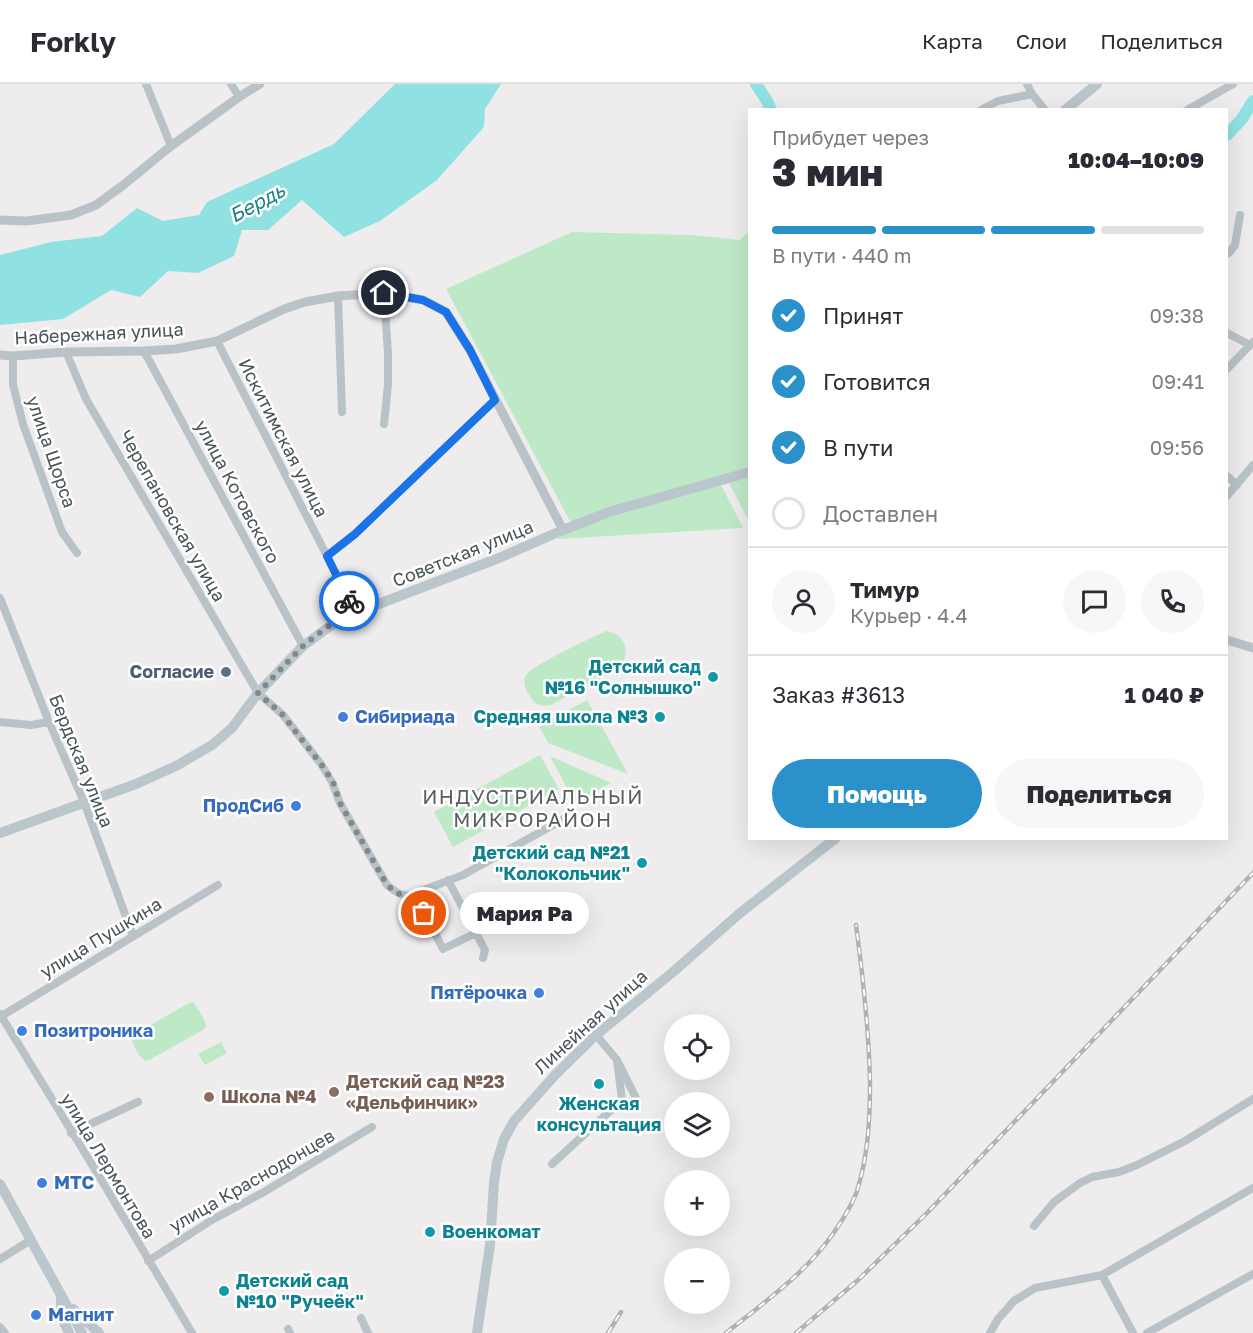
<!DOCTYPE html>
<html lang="ru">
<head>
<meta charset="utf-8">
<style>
  :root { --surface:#fff; --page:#f7f7f7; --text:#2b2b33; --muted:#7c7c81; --line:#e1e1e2; --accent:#2b91ca }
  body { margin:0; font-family:"Golos Text",sans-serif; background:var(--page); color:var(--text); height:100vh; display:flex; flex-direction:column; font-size:22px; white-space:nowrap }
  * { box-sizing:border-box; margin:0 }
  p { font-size:20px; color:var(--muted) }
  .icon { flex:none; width:33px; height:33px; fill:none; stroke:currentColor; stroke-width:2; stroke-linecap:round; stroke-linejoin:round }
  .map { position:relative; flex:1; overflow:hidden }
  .side { position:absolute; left:748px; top:24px; width:480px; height:732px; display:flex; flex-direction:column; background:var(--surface); border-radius:0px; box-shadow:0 6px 24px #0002 }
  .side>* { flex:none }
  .fabs { position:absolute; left:664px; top:930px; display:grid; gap:12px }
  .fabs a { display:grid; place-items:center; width:66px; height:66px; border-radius:50%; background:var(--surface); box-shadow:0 6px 24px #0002; font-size:30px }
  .pin { position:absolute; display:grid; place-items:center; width:51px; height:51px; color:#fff; margin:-26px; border:3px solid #fff; border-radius:50%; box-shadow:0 2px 6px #0007 }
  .courier { position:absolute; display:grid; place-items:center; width:60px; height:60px; margin:-30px; border:4px solid #1a73e8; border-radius:50%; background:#fff; color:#222; box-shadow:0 2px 8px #0007 }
  .bubble { position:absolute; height:42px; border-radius:21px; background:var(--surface); box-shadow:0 6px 24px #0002; font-size:20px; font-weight:800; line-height:42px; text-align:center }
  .summary em { font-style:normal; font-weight:800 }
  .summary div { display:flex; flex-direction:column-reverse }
  .summary { display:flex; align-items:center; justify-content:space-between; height:102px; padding:0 24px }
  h1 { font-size:39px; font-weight:800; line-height:45px }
  .bar { display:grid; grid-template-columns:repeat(4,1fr); gap:9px 6px; align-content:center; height:72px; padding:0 24px }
  .bar i { height:8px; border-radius:4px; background:var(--line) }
  .bar .active { background:var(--accent) }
  .bar p { grid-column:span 4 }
  .line { display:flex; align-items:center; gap:15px; padding:0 24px; border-top:2px solid var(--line) }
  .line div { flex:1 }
  .round { display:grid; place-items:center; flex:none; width:63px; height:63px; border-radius:32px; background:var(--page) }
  ol { padding:0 24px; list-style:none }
  li { display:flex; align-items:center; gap:18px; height:66px }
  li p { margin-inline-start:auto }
  li .icon { padding:6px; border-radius:50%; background:var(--accent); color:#fff; stroke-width:4 }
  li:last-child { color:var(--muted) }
  li i { width:33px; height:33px; border:3px solid var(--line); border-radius:50% }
  .action { display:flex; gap:12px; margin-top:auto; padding:12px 24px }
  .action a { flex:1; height:69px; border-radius:36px; background:var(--accent); color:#fff; font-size:24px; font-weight:800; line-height:69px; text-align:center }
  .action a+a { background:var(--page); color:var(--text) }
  header { display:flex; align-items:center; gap:36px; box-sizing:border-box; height:84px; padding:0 30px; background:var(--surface); border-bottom:2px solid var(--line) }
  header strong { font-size:28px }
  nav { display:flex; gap:33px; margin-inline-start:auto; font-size:21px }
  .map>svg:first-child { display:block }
</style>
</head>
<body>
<header>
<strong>Forkly</strong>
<nav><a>Карта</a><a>Слои</a><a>Поделиться</a></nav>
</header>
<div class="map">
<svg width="1253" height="1249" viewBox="0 0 1253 1249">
  <rect width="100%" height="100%" fill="#efeced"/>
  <path fill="#bee9c6" d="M750,147V385L571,439L446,205L572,148L691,151L740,156Z
    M750,393V439L729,399Z
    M721,401L743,444L558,455L559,451L615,431Z
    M606,547C626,550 631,568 620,584L551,621C538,623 534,620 528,609C525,604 523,597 526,591C531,582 593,553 606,547Z
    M587,616L628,690L548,659L539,642Z
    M540,671L559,705L453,763L434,728Z
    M550,672L611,699L575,719Z
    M193,918C196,922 207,937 206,943C206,944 204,945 203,946L149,976L145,977C138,972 132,960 131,952L189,919Z
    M221,958L227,969L205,981L198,970Z"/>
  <path fill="#90e1e1" d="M395,0H501L485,25L484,43L437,96L380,137L344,153L302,116L268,146H242L234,172L198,189L168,187L140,213L111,206L63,235L0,241V171L51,158L102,152L137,124L163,137L199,131L207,118L334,60Z"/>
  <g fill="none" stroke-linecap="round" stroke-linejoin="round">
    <path stroke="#90e1e1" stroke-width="12" d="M756,0L767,17L771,26
      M1227,51L1242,35L1253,17"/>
    <path stroke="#b9c3c7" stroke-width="8" d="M146,0L171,62
      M231,0L239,13
      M1027,0L1032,10L1045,26
      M981,26L998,17L1032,10
      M1187,26L1233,0
      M1227,170L1229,169L1235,161L1240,131
      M338,212L342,328
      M1227,249L1250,261
      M217,257L327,472L355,529
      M144,267L303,562
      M66,268L86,315L258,609L283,631L321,680L332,698L340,719L387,801C399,811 408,816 421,807L463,791L573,730
      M13,272V301L23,340L62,448L77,469
      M1227,285L1253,258
      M384,340L388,301V269L384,209
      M1227,392L1237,401
      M1227,412L1253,381
      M327,472L355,450L495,316
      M0,514L49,638L84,718L133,852
      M0,638L31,641L49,638
      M415,811L443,865L476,849L448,796
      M476,849L485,866L483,874
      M0,930L102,1097L192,1249
      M0,933L218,801
      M596,951L617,976L637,1016
      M71,1049L138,1018
      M552,1080L622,1016L617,976
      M1034,1142L1054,1118L1080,1099L1092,1093L1119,1088L1137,1081L1185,1057L1253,1015
      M0,1175L31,1156
      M148,1177L212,1136L264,1108L372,1043
      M1102,1191L1133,1249
      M361,1234L368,1249
      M0,1243L5,1249
      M288,1245L290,1249
      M990,1249L998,1235L1014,1217L1035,1204L1102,1191L1253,1104
      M1147,1249L1253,1190"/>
    <path stroke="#b9c3c7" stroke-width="9" d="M0,136L27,137L71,131L96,121L122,102L171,62L239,13L260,0
      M0,271L13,272L66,268L144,267L176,265L217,257L284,225L305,218L338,212L384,209L423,216L446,228L470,266L563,446
      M1227,556L1253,564"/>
    <path stroke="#bac6cc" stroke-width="10" d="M1065,26L1097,0
      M0,749L136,700L176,682L212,661L232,644L258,609L303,562L337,537L351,532L355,529L499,474L563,446L609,428L750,388
      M0,1100L82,1249
      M61,1211V1232L69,1249
      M73,1225L99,1249
      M477,1249L490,1161L494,1099L497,1078L504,1055L514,1037L556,990L596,951L673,888L740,829L836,754"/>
    <g stroke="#afb3b6" stroke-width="4.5">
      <path id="rail" d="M608,1249L621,1228
        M726,1249C762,1220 802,1192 830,1154C840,1140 851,1124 857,1107C868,1072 870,1036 870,999C869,946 863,893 856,841
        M796,1249L857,1197L927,1129L1253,789"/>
    </g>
    <use href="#rail" stroke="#fff" stroke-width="2" stroke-dasharray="7" stroke-linecap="butt"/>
  </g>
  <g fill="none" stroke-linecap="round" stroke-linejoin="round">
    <path stroke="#82898c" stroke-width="6" stroke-dasharray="0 10.8" d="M349,517L355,529L327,543L303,562L258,609L283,631L302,656L321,680L333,698L340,719L387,801C398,810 401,813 415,811L424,829"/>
    <path stroke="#1a73e8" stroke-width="8" d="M349,517L327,472L355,450L495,316L470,266L446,228L423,216L384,209"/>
  </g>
  <circle fill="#5c6f8a" stroke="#fff" stroke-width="2" cx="226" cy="588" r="6"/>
  <g fill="#0f9aa8" stroke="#fff" stroke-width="2">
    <circle cx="713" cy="593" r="6"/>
    <circle cx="660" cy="633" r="6"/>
    <circle cx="642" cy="779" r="6"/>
    <circle cx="599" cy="1000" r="6"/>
    <circle cx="430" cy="1148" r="6"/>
    <circle cx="224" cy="1207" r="6"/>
  </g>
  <g fill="#3f7fe0" stroke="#fff" stroke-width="2">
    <circle cx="343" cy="633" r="6"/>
    <circle cx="296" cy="722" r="6"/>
    <circle cx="539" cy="909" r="6"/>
    <circle cx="22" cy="947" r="6"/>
    <circle cx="42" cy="1099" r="6"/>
    <circle cx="36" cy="1231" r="6"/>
  </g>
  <g fill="#8d6e63" stroke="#fff" stroke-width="2">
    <circle cx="334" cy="1008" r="6"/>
    <circle cx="209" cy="1013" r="6"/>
  </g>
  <g text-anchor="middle" stroke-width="5" stroke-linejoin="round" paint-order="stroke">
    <g font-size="18" fill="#475357" stroke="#fff">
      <text transform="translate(99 250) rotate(-3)" y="6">Набережная улица</text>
      <text transform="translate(283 354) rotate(63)" y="6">Искитимская улица</text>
      <text transform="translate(51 368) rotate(71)" y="6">улица Щорса</text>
      <text transform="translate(237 408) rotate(62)" y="6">улица Котовского</text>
      <text transform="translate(172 432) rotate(60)" y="6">Черепановская улица</text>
      <text transform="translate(463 470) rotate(-22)" y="6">Советская улица</text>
      <text transform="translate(81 677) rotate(68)" y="6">Бердская улица</text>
      <text transform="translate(101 854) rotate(-31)" y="6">улица Пушкина</text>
      <text transform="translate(591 938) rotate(-42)" y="6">Линейная улица</text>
      <text transform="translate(108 1082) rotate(59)" y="6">улица Лермонтова</text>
      <text transform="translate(252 1097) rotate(-30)" y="6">улица Краснодонцев</text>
    </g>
    <g font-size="18" font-weight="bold" fill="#0d838f" stroke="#fff" text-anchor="end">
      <text x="701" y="589">Детский сад<tspan x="701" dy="21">№16 "Солнышко"</tspan></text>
      <text x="648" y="639">Средняя школа №3</text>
      <text x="630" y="775">Детский сад №21<tspan x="630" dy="21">"Колокольчик"</tspan></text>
      <text x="599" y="1026" text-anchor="middle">Женская<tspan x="599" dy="21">консультация</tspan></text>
      <text x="442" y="1154" text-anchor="start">Военкомат</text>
      <text x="236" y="1203" text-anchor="start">Детский сад<tspan x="236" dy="21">№10 "Ручеёк"</tspan></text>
    </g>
    <g font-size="18" font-weight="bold" fill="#4e5e75" stroke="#fff" text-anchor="end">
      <text x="214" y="594">Согласие</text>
    </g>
    <g font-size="18" font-weight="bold" fill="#366cbe" stroke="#fff" text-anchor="start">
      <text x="355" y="639">Сибириада</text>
      <text x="284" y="728" text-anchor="end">ПродСиб</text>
      <text x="527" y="915" text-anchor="end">Пятёрочка</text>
      <text x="34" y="953">Позитроника</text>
      <text x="54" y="1105">МТС</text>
      <text x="48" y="1237">Магнит</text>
    </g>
    <g font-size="18" font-weight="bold" fill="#785e54" stroke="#fff" text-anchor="start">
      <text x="346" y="1004">Детский сад №23<tspan x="346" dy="21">«Дельфинчик»</tspan></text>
      <text x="221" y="1019">Школа №4</text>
    </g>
    <g font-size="20" font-style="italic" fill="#1a8282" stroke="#fff">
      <text transform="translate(257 119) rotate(-28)" y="7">Бердь</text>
    </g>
    <g font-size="20" letter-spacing="1.5" fill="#5a5e60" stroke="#fff">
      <text x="533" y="720">ИНДУСТРИАЛЬНЫЙ<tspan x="533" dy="23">МИКРОРАЙОН</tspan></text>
    </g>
  </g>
</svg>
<div class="fabs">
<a><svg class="icon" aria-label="locate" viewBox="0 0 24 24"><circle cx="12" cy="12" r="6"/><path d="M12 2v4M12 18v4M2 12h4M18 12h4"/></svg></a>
<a><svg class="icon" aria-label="layers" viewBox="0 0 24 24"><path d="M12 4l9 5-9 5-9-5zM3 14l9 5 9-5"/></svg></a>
<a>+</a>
<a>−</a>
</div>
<div class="pin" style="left:424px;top:829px;background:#ea580c"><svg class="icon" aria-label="bag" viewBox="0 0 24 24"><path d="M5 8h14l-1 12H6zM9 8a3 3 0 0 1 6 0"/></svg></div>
<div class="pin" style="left:384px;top:209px;background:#1f2937"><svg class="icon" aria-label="home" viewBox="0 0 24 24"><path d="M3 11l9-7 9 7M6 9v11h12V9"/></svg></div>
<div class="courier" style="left:349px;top:517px"><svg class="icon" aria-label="bike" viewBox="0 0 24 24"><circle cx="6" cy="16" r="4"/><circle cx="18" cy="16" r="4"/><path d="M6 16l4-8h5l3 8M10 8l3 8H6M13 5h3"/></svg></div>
<div class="bubble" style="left:460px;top:808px;width:129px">Мария Ра</div>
<section class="side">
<div class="summary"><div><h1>3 мин</h1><p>Прибудет через</p></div><em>10:04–10:09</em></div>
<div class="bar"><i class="active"></i><i class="active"></i><i class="active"></i><i></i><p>В пути · 440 m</p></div>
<ol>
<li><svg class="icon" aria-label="check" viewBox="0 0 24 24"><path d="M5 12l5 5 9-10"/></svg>Принят<p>09:38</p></li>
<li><svg class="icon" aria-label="check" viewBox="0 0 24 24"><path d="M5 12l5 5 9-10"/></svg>Готовится<p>09:41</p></li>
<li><svg class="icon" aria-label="check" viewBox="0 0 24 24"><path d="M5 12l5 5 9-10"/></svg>В пути<p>09:56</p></li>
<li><i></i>Доставлен</li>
</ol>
<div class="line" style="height:108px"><a class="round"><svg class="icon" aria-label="person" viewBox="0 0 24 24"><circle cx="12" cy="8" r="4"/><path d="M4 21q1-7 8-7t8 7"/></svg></a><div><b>Тимур</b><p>Курьер · 4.4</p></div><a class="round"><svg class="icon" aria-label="chat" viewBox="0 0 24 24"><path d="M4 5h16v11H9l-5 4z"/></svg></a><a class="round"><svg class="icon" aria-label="phone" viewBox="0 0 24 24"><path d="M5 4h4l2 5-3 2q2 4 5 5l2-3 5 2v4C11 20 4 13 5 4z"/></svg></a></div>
<div class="line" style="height:78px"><div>Заказ #3613</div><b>1 040 ₽</b></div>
<div class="action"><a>Помощь</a><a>Поделиться</a></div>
</section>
</div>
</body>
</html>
